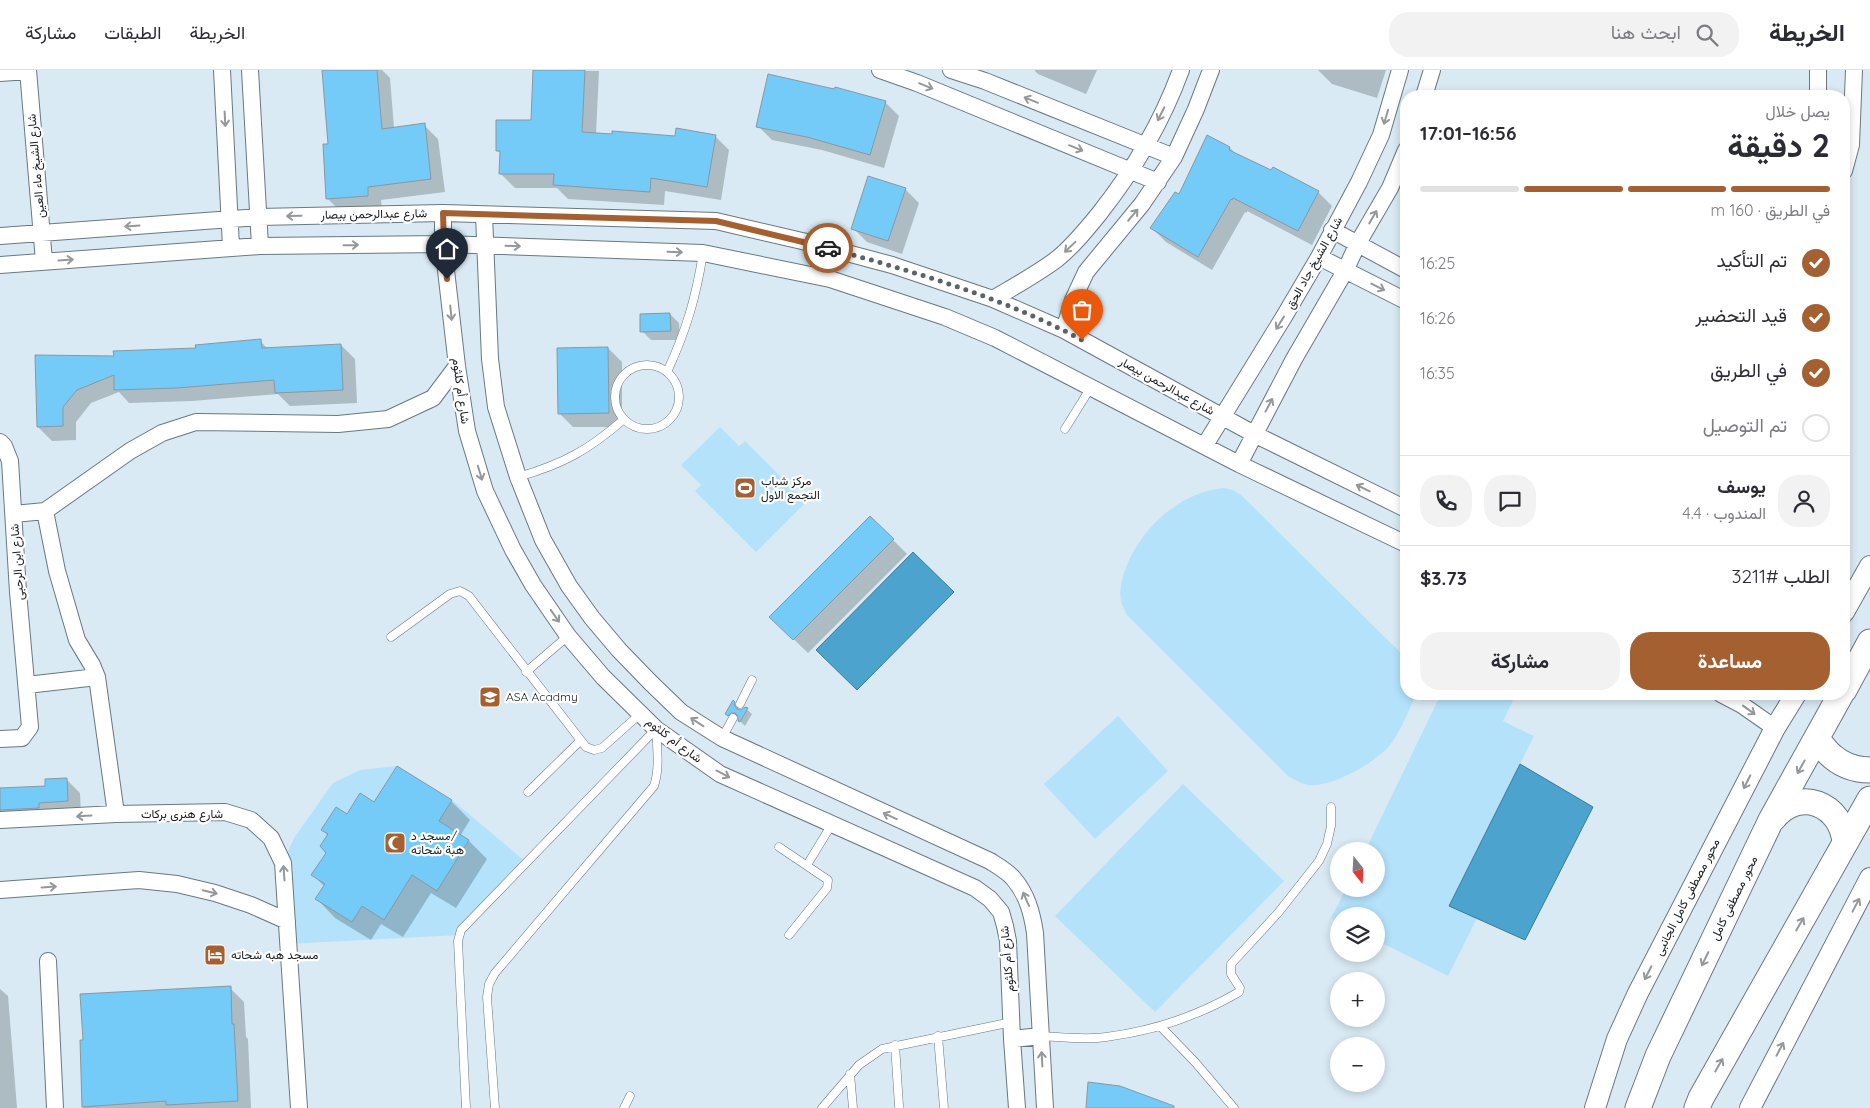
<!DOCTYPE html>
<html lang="ar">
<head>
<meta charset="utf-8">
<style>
  :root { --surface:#fff; --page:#f2f2f3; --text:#2b2b33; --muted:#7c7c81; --line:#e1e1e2; --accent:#a56032 }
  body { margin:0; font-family:Quicksand,Vazirmatn,sans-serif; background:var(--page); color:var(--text); direction:rtl; height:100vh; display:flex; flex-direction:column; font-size:19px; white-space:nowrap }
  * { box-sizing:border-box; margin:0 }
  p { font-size:16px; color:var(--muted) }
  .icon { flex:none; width:28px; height:28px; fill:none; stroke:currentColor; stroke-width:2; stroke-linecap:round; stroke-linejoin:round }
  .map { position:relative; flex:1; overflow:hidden; direction:ltr }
  .details { position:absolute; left:1400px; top:20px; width:450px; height:610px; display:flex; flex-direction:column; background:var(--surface); border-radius:20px; box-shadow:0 2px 8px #0003; direction:rtl }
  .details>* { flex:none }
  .needle { width:32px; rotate:162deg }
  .controls { position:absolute; left:1330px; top:772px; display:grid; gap:10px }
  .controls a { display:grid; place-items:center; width:55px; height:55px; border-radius:50%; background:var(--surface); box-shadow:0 2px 8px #0003; font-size:25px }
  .pin { position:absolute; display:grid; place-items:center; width:42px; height:42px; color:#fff; margin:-51px -21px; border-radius:50% 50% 50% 0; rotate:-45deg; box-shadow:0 0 5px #0007 }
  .pin .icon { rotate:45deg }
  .courier { position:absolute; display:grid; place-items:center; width:50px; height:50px; margin:-25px; border:4px solid #a56032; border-radius:50%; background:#fff; color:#222; box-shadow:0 1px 6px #0007 }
  .summary em { font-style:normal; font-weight:700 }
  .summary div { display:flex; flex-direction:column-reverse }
  .summary { display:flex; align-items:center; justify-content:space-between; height:85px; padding:0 20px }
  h1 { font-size:32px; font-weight:700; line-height:38px }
  .bar { display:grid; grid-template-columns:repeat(4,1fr); gap:8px 5px; align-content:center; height:60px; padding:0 20px }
  .bar i { height:6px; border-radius:4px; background:var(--line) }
  .bar .active { background:var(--accent) }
  .bar p { grid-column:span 4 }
  .line { display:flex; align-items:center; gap:12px; padding:0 20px; border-top:1px solid var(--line) }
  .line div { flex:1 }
  .round { display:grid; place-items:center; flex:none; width:52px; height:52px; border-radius:20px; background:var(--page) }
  ol { padding:0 20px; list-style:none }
  li { display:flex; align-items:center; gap:15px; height:55px }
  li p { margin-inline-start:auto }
  li .icon { padding:5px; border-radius:50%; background:var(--accent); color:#fff; stroke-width:4 }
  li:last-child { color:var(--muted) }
  li i { width:28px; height:28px; border:2px solid var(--line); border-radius:50% }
  .action { display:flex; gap:10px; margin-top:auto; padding:10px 20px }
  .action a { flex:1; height:58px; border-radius:20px; background:var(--accent); color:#fff; font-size:20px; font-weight:700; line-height:58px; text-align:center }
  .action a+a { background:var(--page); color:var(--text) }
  header { display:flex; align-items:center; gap:30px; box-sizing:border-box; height:70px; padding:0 25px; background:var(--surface); border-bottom:1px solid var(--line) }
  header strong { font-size:24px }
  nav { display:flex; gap:28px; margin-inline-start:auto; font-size:18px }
  .search { width:350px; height:45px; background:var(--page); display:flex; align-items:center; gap:12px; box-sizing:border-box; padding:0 18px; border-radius:20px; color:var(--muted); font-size:19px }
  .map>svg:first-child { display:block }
</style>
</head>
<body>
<header>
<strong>الخريطة</strong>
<div class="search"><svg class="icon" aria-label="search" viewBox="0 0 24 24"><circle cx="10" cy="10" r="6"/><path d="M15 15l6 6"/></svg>ابحث هنا</div>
<nav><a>الخريطة</a><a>الطبقات</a><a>مشاركة</a></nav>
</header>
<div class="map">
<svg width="1870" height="1038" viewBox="0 0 1870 1038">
  <rect width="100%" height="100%" fill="#d9eaf4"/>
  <path fill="#b4e2fb" d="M720,357L739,376L745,371L806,432L756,482L695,421L701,415L681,395Z
    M1224,418L1233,420L1241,425L1406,588V624H1416C1409,641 1401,660 1390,675C1375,693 1333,717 1309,715C1301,714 1295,710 1288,706L1127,545C1125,540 1121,535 1121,531C1119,521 1122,509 1125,500C1140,459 1179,422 1224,418Z
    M1441,624H1516L1503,651L1534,666L1449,835L1477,848L1448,906L1376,870V846H1339V852L1331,848L1346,819H1376V781H1365Z
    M1118,646L1168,701L1095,769L1044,714Z
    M397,696L452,730L526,792L459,865L288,874L283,793L294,768L333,713L360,700Z
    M1183,714L1284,811L1155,942L1055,846Z"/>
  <path fill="#4ca3ce" stroke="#3b7a99" d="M913,482L954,522L857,620L816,580Z
    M1520,694L1593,737L1525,870L1449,836Z"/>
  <path fill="#0003" d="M323,0H382L390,8L394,58L424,55L438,69L445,122L381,130L382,139L341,142L327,128L329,75Z
    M534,0L599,1L596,64L676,67L715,66L729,80L721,130L665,121L664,135L568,129L557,118H515L501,104V84L497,80L532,52Z
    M1034,0H1097L1086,24L1038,4Z
    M1318,0H1386L1377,28L1332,14Z
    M885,32L899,46L884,98L822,80L772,70L758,56Z
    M1230,78L1238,86L1318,122L1332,136L1312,175L1247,141V143L1245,142L1212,200L1166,172L1152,158L1179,126Z
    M905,119L919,133L902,184L867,172L853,158Z
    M670,244L679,253L680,270H651L642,261Z
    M260,271L268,279L341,275L355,289L357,333L290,336L278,324L192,331L129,333L119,322L91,333L76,352V370L52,371L38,357L37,286L115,287L197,280Z
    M608,278L622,292V357H573L559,343Z
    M870,447L907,484L808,583L771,547Z
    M734,633L739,637L738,640L741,641L745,638L752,644L745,656L739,650V647L731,648L727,644Z
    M398,698L451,731L470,750L460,766L469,771L487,789L456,838L431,823L403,867L381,854L371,870L335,848L317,829L325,817L313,805L327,783L328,766L323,760L347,745L375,734Z
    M66,709L80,723L81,745L0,751V719L46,717Z
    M230,918L244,932L246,967L248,969L251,1038H83L81,1008Z
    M0,919L8,926L17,1038H0Z"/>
  <path fill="#75cbf8" stroke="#8898a2" d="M322,0H377L382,59L425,53L431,109L368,117V126L326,129L323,74H328Z
    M533,0H585L582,62L612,64V61L675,66L676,58L716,65L707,117L651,108L650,122L553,115L554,104H499L500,81H496V50H531Z
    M768,4L834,19L835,17L886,31L870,85L807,67L756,57Z
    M1207,65L1230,77L1229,80L1271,100L1273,97L1319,121L1298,161L1233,128L1232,130L1231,129L1198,187L1150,158L1175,122L1179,124Z
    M868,106L906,118L888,171L851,159Z
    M670,243L671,261L640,262V244Z
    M261,269L262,278L341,274L343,320L275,323L274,310L177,318L114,320V305L77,320L63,337V356L37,357L35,285L114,286L113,281L196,278L195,275Z
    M608,277L609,343L558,344L557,278Z
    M870,446L894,469L793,570L769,547Z
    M733,630L735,632L734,635L737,639L741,640L745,637L748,638L740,652L738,651V646L735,643H731L728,646L725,644Z
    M397,696L452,730L439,751L469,770L437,821L412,805L384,850L362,836L352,852L315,829L325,814L311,805L326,783L320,776L328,764L321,760L336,737L347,744L360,723L374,732Z
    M67,708L68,731L39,733V738L0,740V718L45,716V709Z
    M231,916L232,954H234L238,1031L166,1035V1031L82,1037L80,970H83L80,924Z
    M1088,1012L1120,1016L1174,1036V1038H1086Z"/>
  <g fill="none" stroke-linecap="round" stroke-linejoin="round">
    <g stroke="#697881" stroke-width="9">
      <path id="service" d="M615 327a32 32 0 1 1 64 0a32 32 0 1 1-64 0Z
        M667,302C686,261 696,228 703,183
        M1065,359L1091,317
        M518,407C563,394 589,380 624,349
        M391,567L450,524L460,521L469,526L586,677L594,680L602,678L640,644
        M526,602L568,566
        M740,634L752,610
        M722,668L733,648
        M528,722L580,671
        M779,777L828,810L827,818L789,865
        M807,795L832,754
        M1161,957L1195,992L1234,1038
        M938,966L944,1038
        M1041,966C1062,967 1085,970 1106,967C1153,961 1198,946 1239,922L1240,918L1231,904V894L1278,843L1319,791L1327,774L1331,756V737
        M895,975L899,1036
        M850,1004L853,1038
        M466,1038L458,871L461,860L656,659
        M495,1038L487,927L489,914L495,903L654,716C660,698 657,678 656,659
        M624,1038L630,1026
        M822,1038L859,995L882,979L1012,952"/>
    </g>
    <g stroke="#697881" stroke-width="18">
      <path id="minor" d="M28,0L44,191
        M222,0L231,177
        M250,0L260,176
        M880,0L917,13L1158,112
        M951,0L985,11L1174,87
        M1818,0V26
        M0,3L28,1
        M1424,26L1432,0
        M1844,101L1851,75L1854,0
        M443,143V174L457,296L467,361L485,421L513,480L533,515L568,566L603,607L656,659L720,704L975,818L990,829L1001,842L1005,856L1008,871L1012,969L1017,1038
        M484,145L490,289L496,337L518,407L543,470L569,516L592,548L619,580L650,612L681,642L722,668L990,791C998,796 1007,801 1013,808C1027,824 1032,843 1035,863L1045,1038
        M1332,160L1406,200
        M0,166L259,147L443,143L716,151L802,171L892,195L993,229L1064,260L1254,364L1406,439
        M1319,187L1406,231
        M0,195L260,176L443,174L703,183L830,209L945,247L995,268L1239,394L1406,474
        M993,229C1015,216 1037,204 1057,189C1073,176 1086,160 1099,144C1133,101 1162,52 1181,0
        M1064,260L1073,230L1086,202L1142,134L1174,87L1196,39L1211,0
        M0,372L4,376L10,391L18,522L30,657L22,668L0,669
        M1205,375L1285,245L1319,187L1359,112L1381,65L1400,0
        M1239,394L1294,289L1345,201L1358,173L1390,118L1406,80
        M14,444L45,441
        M27,615L97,607
        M1721,624L1742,635L1775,658
        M116,744L97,607L92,595L77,570L57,501L45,441L130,381L162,363L196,352L338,354L388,349L433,328L457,296
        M0,750L116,744L225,742L251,750L271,768L283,793L299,1038
        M0,820L139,810L177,814L215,823L251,835L287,851
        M48,891L55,1038
        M1012,969L1041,966"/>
    </g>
    <g stroke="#697881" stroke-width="22">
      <path id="tertiary" d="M1844,542L1870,496
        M1595,1038L1617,969L1638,923L1775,658L1796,624
        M1750,1038L1870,808"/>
    </g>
    <g stroke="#697881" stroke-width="27">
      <path id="primary" d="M1844,620L1870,572
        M1817,668C1829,688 1846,700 1870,700
        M1773,749C1799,716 1842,734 1845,773
        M1638,1038L1658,986L1771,750L1841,624
        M1697,1038L1701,1028L1870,729"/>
    </g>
    <use href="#service" stroke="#fff" stroke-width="8"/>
    <use href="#minor" stroke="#fff" stroke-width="16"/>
    <use href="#tertiary" stroke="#fff" stroke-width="20"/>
    <use href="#primary" stroke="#fff" stroke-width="25"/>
  </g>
  <defs><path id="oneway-shaft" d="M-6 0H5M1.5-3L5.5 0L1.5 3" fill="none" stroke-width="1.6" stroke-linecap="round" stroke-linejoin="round" transform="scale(1.25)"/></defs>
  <g stroke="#95989a">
    <use href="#oneway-shaft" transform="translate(926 16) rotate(22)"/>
    <use href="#oneway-shaft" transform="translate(1031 30) rotate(-158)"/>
    <use href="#oneway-shaft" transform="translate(1161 44) rotate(117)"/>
    <use href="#oneway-shaft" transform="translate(1386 47) rotate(107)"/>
    <use href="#oneway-shaft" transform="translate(225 49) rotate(87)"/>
    <use href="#oneway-shaft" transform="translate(1076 78) rotate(22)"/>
    <use href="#oneway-shaft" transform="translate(1133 145) rotate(-50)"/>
    <use href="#oneway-shaft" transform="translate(294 146) rotate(179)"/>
    <use href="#oneway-shaft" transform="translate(1373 147) rotate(-60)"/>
    <use href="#oneway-shaft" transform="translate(132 156) rotate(176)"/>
    <use href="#oneway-shaft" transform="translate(351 175) rotate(-1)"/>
    <use href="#oneway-shaft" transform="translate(513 176) rotate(2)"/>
    <use href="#oneway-shaft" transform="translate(1070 177) rotate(137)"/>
    <use href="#oneway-shaft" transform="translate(675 182) rotate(2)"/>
    <use href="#oneway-shaft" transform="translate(66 190) rotate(-4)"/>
    <use href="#oneway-shaft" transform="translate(1378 217) rotate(27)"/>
    <use href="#oneway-shaft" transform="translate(451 243) rotate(84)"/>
    <use href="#oneway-shaft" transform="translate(1280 253) rotate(122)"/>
    <use href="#oneway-shaft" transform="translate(1269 335) rotate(-62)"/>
    <use href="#oneway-shaft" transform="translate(480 403) rotate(73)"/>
    <use href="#oneway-shaft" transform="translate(1363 418) rotate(-154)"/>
    <use href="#oneway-shaft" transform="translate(555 546) rotate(55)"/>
    <use href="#oneway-shaft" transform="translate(1749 640) rotate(36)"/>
    <use href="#oneway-shaft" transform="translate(697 652) rotate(-147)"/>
    <use href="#oneway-shaft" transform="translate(1801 697) rotate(119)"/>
    <use href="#oneway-shaft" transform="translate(723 704) rotate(28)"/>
    <use href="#oneway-shaft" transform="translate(1747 712) rotate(117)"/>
    <use href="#oneway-shaft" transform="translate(84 746) rotate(177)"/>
    <use href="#oneway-shaft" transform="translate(890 746) rotate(-156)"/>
    <use href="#oneway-shaft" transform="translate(284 803) rotate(-94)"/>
    <use href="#oneway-shaft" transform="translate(49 817) rotate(-4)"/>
    <use href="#oneway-shaft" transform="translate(210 822) rotate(14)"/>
    <use href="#oneway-shaft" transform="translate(1026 829) rotate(-114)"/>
    <use href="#oneway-shaft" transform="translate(1856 835) rotate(-62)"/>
    <use href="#oneway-shaft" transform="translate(1800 854) rotate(-60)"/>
    <use href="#oneway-shaft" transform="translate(1705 889) rotate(116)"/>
    <use href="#oneway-shaft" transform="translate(1648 903) rotate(117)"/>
    <use href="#oneway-shaft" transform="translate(1780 979) rotate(-62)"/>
    <use href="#oneway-shaft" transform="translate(1042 989) rotate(-93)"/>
    <use href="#oneway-shaft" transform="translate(1719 995) rotate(-60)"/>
  </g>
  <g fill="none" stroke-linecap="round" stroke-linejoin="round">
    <path stroke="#596369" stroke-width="5" stroke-dasharray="0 9" d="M828,178C915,202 1002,227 1082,270"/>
    <path stroke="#a56032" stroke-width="6" d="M447,209L444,174L443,143L716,151L828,178"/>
  </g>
  <defs>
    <g id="stadium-square" transform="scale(1.125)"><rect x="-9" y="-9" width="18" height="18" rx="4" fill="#a56032" stroke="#fff"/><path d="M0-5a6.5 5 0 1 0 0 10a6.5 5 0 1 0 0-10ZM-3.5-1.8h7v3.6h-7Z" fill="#fff"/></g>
    <g id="university-square" transform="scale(1.125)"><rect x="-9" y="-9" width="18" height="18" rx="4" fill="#a56032" stroke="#fff"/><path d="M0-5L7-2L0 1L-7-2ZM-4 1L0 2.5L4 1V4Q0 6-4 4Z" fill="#fff"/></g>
    <g id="mosque-square" transform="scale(1.125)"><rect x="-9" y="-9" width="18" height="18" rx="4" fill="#a56032" stroke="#fff"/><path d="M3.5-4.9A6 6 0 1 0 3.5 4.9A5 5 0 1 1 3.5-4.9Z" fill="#fff"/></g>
    <g id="hotel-square" transform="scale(1.125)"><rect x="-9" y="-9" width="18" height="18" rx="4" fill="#a56032" stroke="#fff"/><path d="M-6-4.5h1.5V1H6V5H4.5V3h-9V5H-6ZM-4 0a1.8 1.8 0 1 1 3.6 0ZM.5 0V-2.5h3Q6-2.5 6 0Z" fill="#fff"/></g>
  </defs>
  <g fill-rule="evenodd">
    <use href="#stadium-square" x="745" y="418"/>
    <use href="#university-square" x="490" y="627"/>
    <use href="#mosque-square" x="395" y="773"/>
    <use href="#hotel-square" x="215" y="885"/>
  </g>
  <g text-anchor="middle" stroke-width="4.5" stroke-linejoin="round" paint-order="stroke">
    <g font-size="12" fill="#141a1e" stroke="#fff">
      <text transform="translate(36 96) rotate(-95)" y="4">شارع الشيخ ماء العين</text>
      <text transform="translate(374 144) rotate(-1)" y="4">شارع عبدالرحمن بيصار</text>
      <text transform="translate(1314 193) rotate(-61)" y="4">شارع الشيخ جاد الحق</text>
      <text transform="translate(1167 316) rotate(29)" y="4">شارع عبدالرحمن بيصار</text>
      <text transform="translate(461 321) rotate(82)" y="4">شارع أم كلثوم</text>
      <text transform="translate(17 492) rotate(-94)" y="4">شارع ابن الرحبى</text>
      <text transform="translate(674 670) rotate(37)" y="4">شارع أم كلثوم</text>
      <text x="182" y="748">شارع هنرى بركات</text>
      <text transform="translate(1687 827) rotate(-63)" y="4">محور مصطفى كامل الجانبى</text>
      <text transform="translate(1734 828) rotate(-64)" y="4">محور مصطفى كامل</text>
      <text transform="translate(1007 889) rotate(-95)" y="4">شارع أم كلثوم</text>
    </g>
    <g font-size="12" fill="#141a1e" stroke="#fff" text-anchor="start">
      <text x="761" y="415">مركز شباب<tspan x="761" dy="14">التجمع الاول</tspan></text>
      <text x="506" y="631">ASA Acadmy</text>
      <text x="411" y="770">مسجد د/<tspan x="411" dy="14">هبة شحاته</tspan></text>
      <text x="231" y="889">مسجد هبه شحاته</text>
    </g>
  </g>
</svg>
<div class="controls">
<a><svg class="needle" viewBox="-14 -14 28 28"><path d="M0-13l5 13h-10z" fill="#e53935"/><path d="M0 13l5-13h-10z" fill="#7c7c81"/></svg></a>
<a><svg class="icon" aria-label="layers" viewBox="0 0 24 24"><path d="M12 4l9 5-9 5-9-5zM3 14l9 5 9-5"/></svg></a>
<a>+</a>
<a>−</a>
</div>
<div class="pin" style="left:1082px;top:270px;background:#ea580c"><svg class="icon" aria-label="bag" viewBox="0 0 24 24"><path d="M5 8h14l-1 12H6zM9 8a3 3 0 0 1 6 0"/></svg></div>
<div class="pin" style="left:447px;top:209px;background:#1f2937"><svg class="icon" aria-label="home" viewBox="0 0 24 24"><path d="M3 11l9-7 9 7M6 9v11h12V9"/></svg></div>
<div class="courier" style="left:828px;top:178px"><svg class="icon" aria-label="car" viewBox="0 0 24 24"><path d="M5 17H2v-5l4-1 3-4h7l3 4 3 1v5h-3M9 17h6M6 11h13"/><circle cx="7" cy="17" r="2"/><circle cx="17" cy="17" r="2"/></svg></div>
<section class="details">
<div class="summary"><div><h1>2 دقيقة</h1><p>يصل خلال</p></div><em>16:56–17:01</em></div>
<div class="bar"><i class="active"></i><i class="active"></i><i class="active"></i><i></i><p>في الطريق · 160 m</p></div>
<ol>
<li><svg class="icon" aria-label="check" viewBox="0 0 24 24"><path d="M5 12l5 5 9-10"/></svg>تم التأكيد<p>16:25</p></li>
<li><svg class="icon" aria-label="check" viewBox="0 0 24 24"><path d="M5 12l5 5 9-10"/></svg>قيد التحضير<p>16:26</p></li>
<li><svg class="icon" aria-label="check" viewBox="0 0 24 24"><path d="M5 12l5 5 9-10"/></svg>في الطريق<p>16:35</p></li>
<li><i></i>تم التوصيل</li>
</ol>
<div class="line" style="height:90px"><a class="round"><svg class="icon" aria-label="person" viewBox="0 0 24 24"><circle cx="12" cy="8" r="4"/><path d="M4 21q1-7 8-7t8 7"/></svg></a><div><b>يوسف</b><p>المندوب · 4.4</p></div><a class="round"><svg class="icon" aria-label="chat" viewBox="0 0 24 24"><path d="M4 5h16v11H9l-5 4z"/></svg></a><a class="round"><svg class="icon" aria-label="phone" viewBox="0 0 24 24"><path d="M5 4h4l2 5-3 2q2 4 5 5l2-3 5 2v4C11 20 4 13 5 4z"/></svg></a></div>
<div class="line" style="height:65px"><div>الطلب #3211</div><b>$3.73</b></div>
<div class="action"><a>مساعدة</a><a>مشاركة</a></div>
</section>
</div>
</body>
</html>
